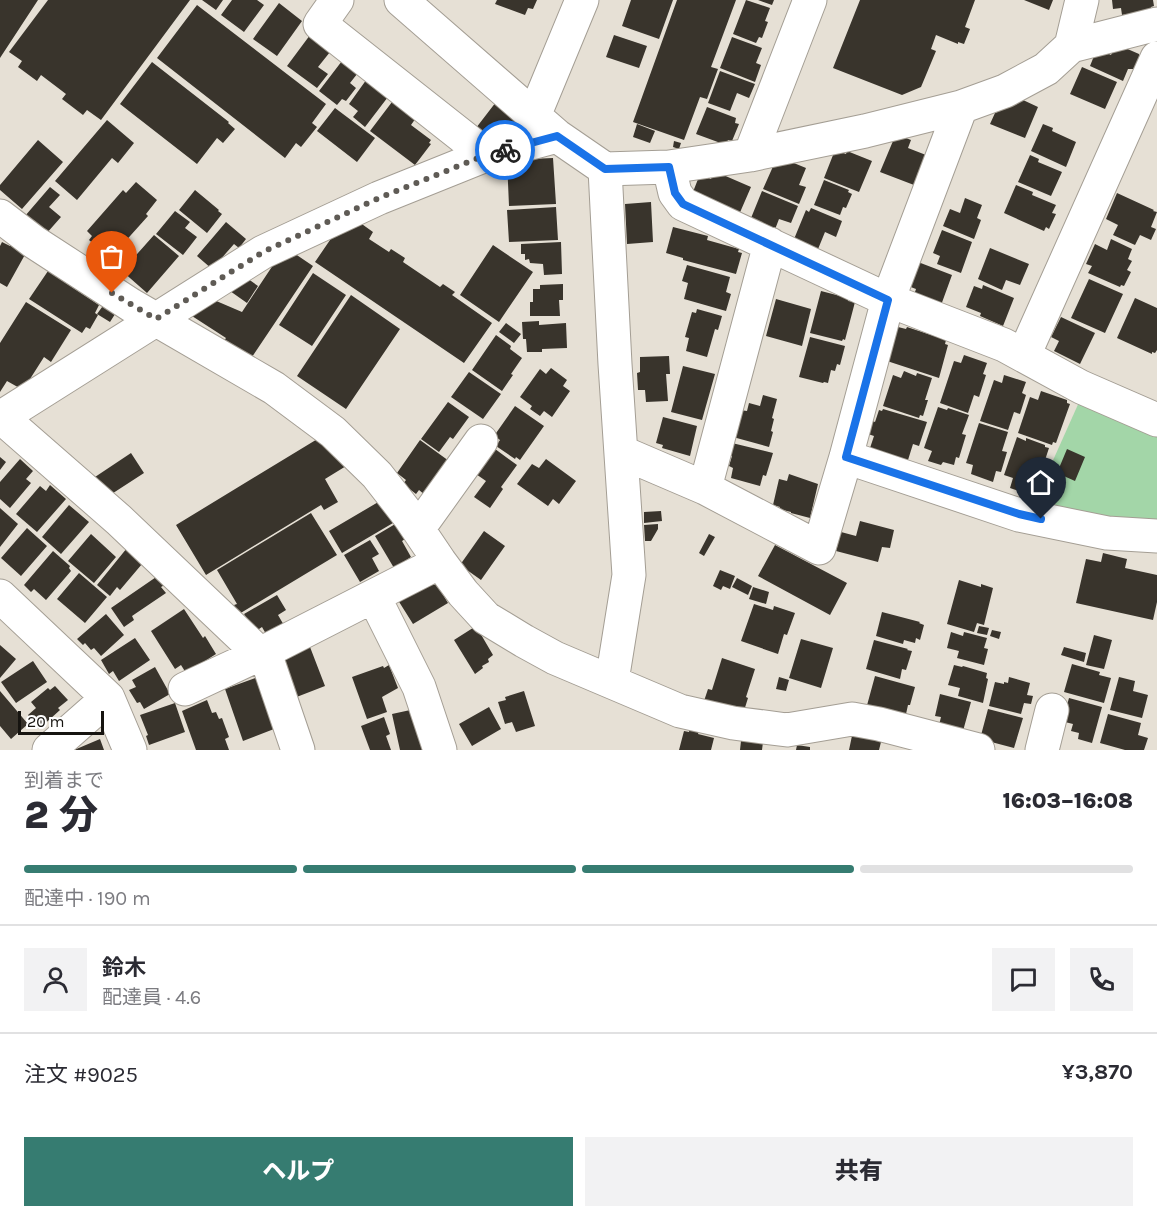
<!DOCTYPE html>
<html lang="ja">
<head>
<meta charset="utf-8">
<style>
  :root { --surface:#fff; --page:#f2f2f3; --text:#2b2b33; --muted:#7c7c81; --line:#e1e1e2; --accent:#367c71 }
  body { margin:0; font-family:Karla,"Noto Sans JP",sans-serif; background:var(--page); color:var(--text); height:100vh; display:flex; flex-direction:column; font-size:22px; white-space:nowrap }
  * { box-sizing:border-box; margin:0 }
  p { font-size:20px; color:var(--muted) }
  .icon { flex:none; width:33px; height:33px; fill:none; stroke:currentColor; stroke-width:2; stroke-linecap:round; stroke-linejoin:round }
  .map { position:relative; height:750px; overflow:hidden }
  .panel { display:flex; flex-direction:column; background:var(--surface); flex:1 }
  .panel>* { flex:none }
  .scale { position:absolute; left:18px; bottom:15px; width:86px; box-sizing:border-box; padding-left:6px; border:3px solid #161410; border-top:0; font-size:16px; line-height:21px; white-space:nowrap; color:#161410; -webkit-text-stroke:4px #fff; paint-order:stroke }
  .pin { position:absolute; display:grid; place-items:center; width:51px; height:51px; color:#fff; margin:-62px -26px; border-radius:50% 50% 50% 0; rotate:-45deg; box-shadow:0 0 6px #0007 }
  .pin .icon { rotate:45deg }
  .courier { position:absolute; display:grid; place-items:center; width:60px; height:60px; margin:-30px; border:4px solid #1a73e8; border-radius:50%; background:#fff; color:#222; box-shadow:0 2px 8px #0007 }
  .overview em { font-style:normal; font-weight:800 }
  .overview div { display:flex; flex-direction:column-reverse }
  .overview { display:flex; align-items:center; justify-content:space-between; height:102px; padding:0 24px }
  h1 { font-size:39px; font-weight:800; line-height:45px }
  .bar { display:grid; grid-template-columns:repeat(4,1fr); gap:9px 6px; align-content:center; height:72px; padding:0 24px }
  .bar i { height:8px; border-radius:4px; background:var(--line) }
  .bar .active { background:var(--accent) }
  .bar p { grid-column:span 4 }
  .line { display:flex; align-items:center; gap:15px; padding:0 24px; border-top:2px solid var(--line) }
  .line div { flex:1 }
  .round { display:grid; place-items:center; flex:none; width:63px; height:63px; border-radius:0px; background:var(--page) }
  .button { display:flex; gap:12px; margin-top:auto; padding:12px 24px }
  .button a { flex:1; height:69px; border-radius:0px; background:var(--accent); color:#fff; font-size:24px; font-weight:800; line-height:69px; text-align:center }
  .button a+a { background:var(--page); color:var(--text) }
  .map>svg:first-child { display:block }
</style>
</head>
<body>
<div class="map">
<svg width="1157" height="750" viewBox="0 0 1157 750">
  <rect width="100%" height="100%" fill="#e6e0d5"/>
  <path fill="#a3d6a8" d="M1080,400L1157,433V524L1033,505Z"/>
  <path fill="#39342c" d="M0,0H38L0,58Z
    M48,0H190L101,120L87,110L83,115L62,99L66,94L41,75L37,81L18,67L22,61L9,52Z
    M202,0H223L216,10Z
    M232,0H257L264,5L244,32L221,15Z
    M497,0H537L533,9L528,8L525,15L495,4Z
    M631,0H673L659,39L622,26Z
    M677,0H736L711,67L718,69L707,99L700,97L684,140L633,122Z
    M746,0L770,8L765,21L768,22L762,38L759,37L756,43L733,34Z
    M758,0H774L772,5Z
    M860,0H975L965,27L970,29L964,44L958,42V44L936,35L931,49L936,51L921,87L902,95L833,68Z
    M1024,0H1053L1049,10Z
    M1112,0H1153L1154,6L1151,7V11L1122,15L1121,8L1113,9Z
    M279,3L302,21L277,56L253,39Z
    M197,5L326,104L312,123L317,127L301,147L296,143L285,158L157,58Z
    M313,31L334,47L318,67L328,74L317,88L287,66Z
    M614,35L647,46L639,68L606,57Z
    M732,37L762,48L756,63L761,65L755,82L720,68Z
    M1116,44L1139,54V57L1134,69H1128L1123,81L1090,66L1098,46L1107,53L1111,55Z
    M345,57L361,69L350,83L356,88L346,101L342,99L337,105L319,91Z
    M152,62L229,122L228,123L235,129L223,143L217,138L197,164L120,104Z
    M1082,67L1117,82L1105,109L1070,94Z
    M720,71L755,84L749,98L737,93L730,111L708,103Z
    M369,76L391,93L365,127L353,117L358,111L349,104Z
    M395,98L418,115L411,125L431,140L429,143L431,144L415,165L370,131Z
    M1023,100L1038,107L1025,138L990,124L995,113Z
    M496,102L518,123L508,136H502L497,132L491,140L476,128Z
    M707,107L736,118L735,123L739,124L732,141L728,140L726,145L696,134Z
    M335,108L375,138L357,162L317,131Z
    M107,120L134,143L118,163L112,158L77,200L55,181Z
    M637,124L655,131L650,143L633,137Z
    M1043,124L1053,128L1052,131L1076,142L1066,167L1031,151Z
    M906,138L911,140L908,148L926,155L914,185L880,172L893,141Z
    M38,140L63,162L22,209L0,190V185Z
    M674,141L681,143L679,149L673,147Z
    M835,150L846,154L847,151L872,161L859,192L824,178Z
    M1030,155L1039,159L1038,162L1062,172L1051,196L1018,182Z
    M553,158L556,204L509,206L507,160Z
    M784,159L806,168L799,185L806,187L799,204L763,189L775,162Z
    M714,171L751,187L738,217L691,197L700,174L711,179Z
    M824,180L849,190L848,192L852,194L846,208L843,207L840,215L814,205Z
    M136,182L157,200L146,214L148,216L122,245L120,243L118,245L113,240L103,252L89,240L92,236L87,231L123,190L126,193Z
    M1016,185L1033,192L1032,195L1056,205L1052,213L1056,214L1049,229L1046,227L1044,231L1004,213Z
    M50,187L60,195L49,207L61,217L46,234L25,216Z
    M195,190L219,210L218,211L222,214L207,233L179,210Z
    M762,191L798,206L791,223L779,219L774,232L749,223Z
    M1117,193L1154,210L1153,211L1157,212L1151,227L1156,229L1151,240L1140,235L1135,245L1113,235L1118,225L1106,219Z
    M965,198L982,205L977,218L981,220L974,239L943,226L950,209L960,213Z
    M651,202L653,242L627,244L625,204Z
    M556,207L558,240L509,242L507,210Z
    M811,208L842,221L836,237L825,232L816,254L792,244L806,210L809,212Z
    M175,211L190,222L185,228L197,237L183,255L156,234Z
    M343,221L355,228L359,222L373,232L369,239L389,252L391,249L405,258L403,262L440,287L443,284L455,292L452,295L492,323L464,363L315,262Z
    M226,222L246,239L239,248L234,244L212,269L197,256Z
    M673,227L708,236L707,240L739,249L738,252L742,253L736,274L683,260V258L666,253Z
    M942,230L972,242L961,273L937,264L940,256L933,253Z
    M154,235L179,256L147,293L122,271Z
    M1111,239L1132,249L1128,259L1132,261L1127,270L1131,272L1124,286L1121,285L1120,287L1088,273L1092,266L1086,264L1095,244L1107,250Z
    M2,242L10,246L12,243L27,251L7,287L0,283V246Z
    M561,242L562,274L544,275L543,264L530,263L529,259L525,260V254H521V244Z
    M493,245L533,272L499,322L460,295Z
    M285,247L313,266L250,360L223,342L226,338L192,316L214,300L242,312Z
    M990,248L1029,264L1020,285L1006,280L1002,290L978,279Z
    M918,262L952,275L940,308L913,298L916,289L908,286Z
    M687,265L730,277L726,292L731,294L726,311L684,299L688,283L682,281Z
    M48,271L99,305L95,313L98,315L90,329L86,327L82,333L29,299Z
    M313,273L346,295L312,346L279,325Z
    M244,276L258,286L247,303L230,291Z
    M1089,279L1123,294L1105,333L1071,318Z
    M563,284V300H559L560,316H530V302H533V289H540V285Z
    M983,285L1014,298L1003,326L980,316L981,313L966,307L974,286L982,289Z
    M821,291L848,298V301L855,302L845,340L843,339L842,341L810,333Z
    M351,295L400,329L346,409L297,376Z
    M1135,298L1157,308V350L1155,353L1152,352V354L1117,338Z
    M776,299L811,309L802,346L766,336Z
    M26,302L71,330L51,362L44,357L23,390L7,381L0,392V343Z
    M105,303L117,311L110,322L97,314Z
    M697,309L722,316L718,330L715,329L707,357L686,351L689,338L685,337L692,312L696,313Z
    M1061,317L1095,333L1080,364L1054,351L1059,341L1051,337Z
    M539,321V325L566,323L567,348L542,349V352H527L526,339H523L522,322Z
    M506,323L521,334L514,343L499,332Z
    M898,327L906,329L907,327L946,340L945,344L948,345L939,378L884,360Z
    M496,335L511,346L510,349L522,358L511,374L513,375L502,391L472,370Z
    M810,337L845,346L840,365L837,364L835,371L831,370L828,383L824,382L823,383L799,377Z
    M964,355L987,363L983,374L986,375L979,397L974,395L968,413L940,403L954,361L961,363Z
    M669,356L670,374H666L668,401L646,402L645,390H638L637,373L640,372V357Z
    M683,366L715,374L702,420L671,412Z
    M551,368L567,380L563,386L570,391L552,417L544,411L540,416L530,409L532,406L520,397L540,369L546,374Z
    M904,371L916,376L917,373L932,378L925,400H928L923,416L920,415L919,418L883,406L893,375L901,378Z
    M469,372L501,394L483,419L451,397Z
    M1004,375L1026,382L1022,393L1026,395L1020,414L1014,412L1008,430L980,421L994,380L1002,383Z
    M1041,391L1067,400V403L1070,404L1056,443L1053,442L1052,445L1018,433L1030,397L1038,400Z
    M763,395L777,399L772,418L774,419L771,431L773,432L769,447L733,437L740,410L747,411L749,403L760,406Z
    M448,402L469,417L453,439L450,437L439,452L421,439Z
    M515,406L544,426L520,460L516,457L515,459L496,446L500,440L494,436Z
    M938,407L947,410L948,408L969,415L962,434L966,435L959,458L956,457L954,465L943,462L941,465L928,461L932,451L924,448Z
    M883,409L927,422L919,446L913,444L908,460L870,448L874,436L865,433L870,420L875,422L879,410L882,411Z
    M663,417L697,426L690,456L662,448L663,445L656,443Z
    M979,423L1008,432L1002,451L1007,452L1001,472L996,471L993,482L971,474L973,465L966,463Z
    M324,435L351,463L325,479L338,502L324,510L321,505L206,575L176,525Z
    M1017,437L1026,441V438L1045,445V447L1049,448L1037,484L1032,482L1028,494L1010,488L1013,478L1004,475Z
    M420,440L449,461L425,495L419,490L416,494L403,484L406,480L397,473Z
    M732,443L773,453L766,476L763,475L760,486L731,478L733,468L729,466L732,456L729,455Z
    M491,446L517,465L501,487L503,489L490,508L474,497L486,481L473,472Z
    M1067,449L1085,457L1075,481L1057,473Z
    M131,453L144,473L107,497L95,477Z
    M0,457L6,462L0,470Z
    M20,459L33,471L26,479L31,483L10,508L0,499V482Z
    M546,459L576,481L559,504L553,499L548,506L517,484L532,464L539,468Z
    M789,474L818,484L810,518L791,513V512L779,509L780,507L773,505L779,479L787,481Z
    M50,485L66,499L37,532L16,514L40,486L46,491Z
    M380,501L393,523L342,553L329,531Z
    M69,505L89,522L61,554L42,537Z
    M0,508L18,524L0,547Z
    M661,511L662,521L644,523V512Z
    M311,513L337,555L239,614L234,605L237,604L217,570Z
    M402,520L411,535L402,541L411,557L394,568L375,536Z
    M860,521L894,530L890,548L882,547L878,562L836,551L841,532L856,536Z
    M658,524V529L651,541H645L644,525Z
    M27,528L47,546L21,576L1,558Z
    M484,531L505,546L481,580L460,565Z
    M91,534L116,557L94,583L68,561Z
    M709,534L715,537L704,556L699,553Z
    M370,540L379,554L372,558L379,571L360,582L344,555Z
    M775,545L847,583L830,615L758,576Z
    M127,548L142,564L120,590L117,587L110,596L97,585Z
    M53,551L70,566L69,568L71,571L46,600L34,589L31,592L24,585Z
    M1103,553L1127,559L1125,568L1157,575V602L1153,620L1076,603L1086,559L1101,562Z
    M720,570L735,576L730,589L723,586L721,590L713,586Z
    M79,573L107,597L85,623L57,599Z
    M162,573L168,583L161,587L166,593L132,616L134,620L124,627L111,608Z
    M432,576L448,603L413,624L396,597Z
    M737,578L752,586L748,595L732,587Z
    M959,580L981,587V584L993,588L984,625L977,623L974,632L947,624Z
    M753,587L769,592L766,604L749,599Z
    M277,595L286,610L278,615L285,627L266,634L262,627L256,631L251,625L244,614Z
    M754,604L773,610L774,606L795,613L787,635L784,634L778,654L741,641Z
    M184,609L203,638L205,636L216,654L186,673L181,665L175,669L151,631Z
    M882,612L920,622L919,623L924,625L920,640L916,638L915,643L904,640L903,644L876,636Z
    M106,614L124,635L101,656L94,648L91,650L85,643L83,645L77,639Z
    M476,626L493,655L488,659L489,662L482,666L483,668L475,674L454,640Z
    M979,626L989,628L987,635L977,633Z
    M992,630L1001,632L999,639L990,636Z
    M951,632L963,636L964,632L987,638L984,648L988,649L984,665L957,658L959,651L947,648Z
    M1094,635L1112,640L1104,669L1086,665Z
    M135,638L150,660L119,681L113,671L109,674L101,660Z
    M801,639L833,648L821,688L789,678Z
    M874,640L908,649L907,650L912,651L906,670L902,669L900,679L866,669Z
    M0,645L16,659L0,678Z
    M310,647L325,686L294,698L279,659Z
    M1064,647L1086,653L1084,662L1061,655Z
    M722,658L755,669L746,697L748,698L743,714L704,701L708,689L712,690Z
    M33,661L47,682L16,703L1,682Z
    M1072,664L1100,672L1099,675L1111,678L1104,703L1064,692Z
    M389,665L398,688L382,697L387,712L367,719L352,677L383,666L384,668Z
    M954,665L962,667L963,666L987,673L986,678L988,679L983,703L958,696L960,688L948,685Z
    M155,667L170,694L144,709L140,702L137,703L129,690L136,687L132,680Z
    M875,676L915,687L910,705H908L906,714L866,709Z
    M258,677L265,696L263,697L274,729L243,741L225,689Z
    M779,677L789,680L786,691L776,689Z
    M1009,677L1030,683L1027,695L1033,696L1031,704L1024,703L1021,714L989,706L995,682L1004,684V682L1008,683Z
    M1119,677L1135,681L1133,691L1148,695L1142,718L1110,710Z
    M55,686L68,700L58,708L60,710L39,729L28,715L36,708L31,702L48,688L50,690Z
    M0,691L28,724L11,739L0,726Z
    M524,691L535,726L516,732L512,722L505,724L498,702L506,700L505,697Z
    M940,694L971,702L963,731L939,725L941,717L935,716Z
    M1069,698L1102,707L1092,743L1078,739L1079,733L1071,731L1073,724L1065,722L1068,713L1065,712Z
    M207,700L212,713L216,712L219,719L222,718L229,737L225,739L229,750H196L182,711Z
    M175,703L185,732L149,745L146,736L148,735L140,715Z
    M489,707L501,729L472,746L459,724Z
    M415,709L424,750H400L392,714Z
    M988,709L1023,718L1014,748L980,739Z
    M1108,714L1141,723L1138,735L1148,738L1144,750H1125L1100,743Z
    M384,717L390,734L386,736L391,750H370L361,726Z
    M691,723L701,725L698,734L714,738L711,750H679L684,731L689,732Z
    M853,731L882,738L879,750H849Z
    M100,739L104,750H74Z
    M741,741L763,742L762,750H740Z
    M797,745L810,747V750H796Z"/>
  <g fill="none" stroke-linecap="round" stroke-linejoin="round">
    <g stroke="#a49e94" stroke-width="35">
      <path id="minor" d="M337,0L320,24L486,155
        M401,0L557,136L605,169L669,167L750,155L865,131L961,107L1005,91L1046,69L1071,46L1157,24
        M1071,46L1082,0
        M534,116L582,0
        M750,155L810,0
        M669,167L675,193L683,204L888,300L1004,345L1081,387L1157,420
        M605,169L615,364L629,575L612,681
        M0,216L34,242L131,305L274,388L333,432L377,475L409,516L440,562L463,593L486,618L524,641L555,658L680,711L733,723L787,730L852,719L879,724L978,750
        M1024,355L1157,58
        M1,417L119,520L260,654L269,665L298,750
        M0,418L263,252L379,198L486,155L557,136
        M621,452L705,488L819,548L846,457L888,300L961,107
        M846,457L1019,515L1107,533L1157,536
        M705,488L770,244
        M418,529L481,441
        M0,596L108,698L130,750
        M374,597L419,687L440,750
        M185,689L260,654L440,562
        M49,750L108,698
        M1042,750L1052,710"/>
    </g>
    <use href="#minor" stroke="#fff" stroke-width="33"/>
  </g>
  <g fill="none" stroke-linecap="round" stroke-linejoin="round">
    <path stroke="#5f5b55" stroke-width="6" stroke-dasharray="0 10.8" d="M112,293L156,319L263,252L379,198L486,155L505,150"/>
    <path stroke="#1a73e8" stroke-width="8" d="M505,150L557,136L605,169L669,167L675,193L683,204L888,300L846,457L1019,514L1041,519"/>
  </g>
</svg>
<div class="scale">20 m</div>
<div class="pin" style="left:112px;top:293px;background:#ea580c"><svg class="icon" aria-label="bag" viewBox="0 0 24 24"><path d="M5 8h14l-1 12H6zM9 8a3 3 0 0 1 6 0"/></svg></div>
<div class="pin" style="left:1041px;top:519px;background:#1f2937"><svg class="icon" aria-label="home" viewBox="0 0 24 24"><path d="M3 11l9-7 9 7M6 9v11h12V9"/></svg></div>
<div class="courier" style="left:505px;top:150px"><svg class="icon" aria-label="bike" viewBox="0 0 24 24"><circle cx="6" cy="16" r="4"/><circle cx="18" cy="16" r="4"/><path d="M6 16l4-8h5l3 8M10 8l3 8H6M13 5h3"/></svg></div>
</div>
<section class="panel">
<div class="overview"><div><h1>2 分</h1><p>到着まで</p></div><em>16:03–16:08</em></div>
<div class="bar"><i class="active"></i><i class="active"></i><i class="active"></i><i></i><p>配達中 · 190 m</p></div>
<div class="line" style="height:108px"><a class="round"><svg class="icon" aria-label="person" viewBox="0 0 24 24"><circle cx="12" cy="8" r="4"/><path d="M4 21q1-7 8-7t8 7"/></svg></a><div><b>鈴木</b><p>配達員 · 4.6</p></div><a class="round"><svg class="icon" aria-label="chat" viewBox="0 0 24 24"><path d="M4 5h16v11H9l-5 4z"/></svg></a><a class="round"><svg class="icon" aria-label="phone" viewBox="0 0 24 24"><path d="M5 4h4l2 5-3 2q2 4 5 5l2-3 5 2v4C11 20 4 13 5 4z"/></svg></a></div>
<div class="line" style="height:78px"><div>注文 #9025</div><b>¥3,870</b></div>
<div class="button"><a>ヘルプ</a><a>共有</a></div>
</section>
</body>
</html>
